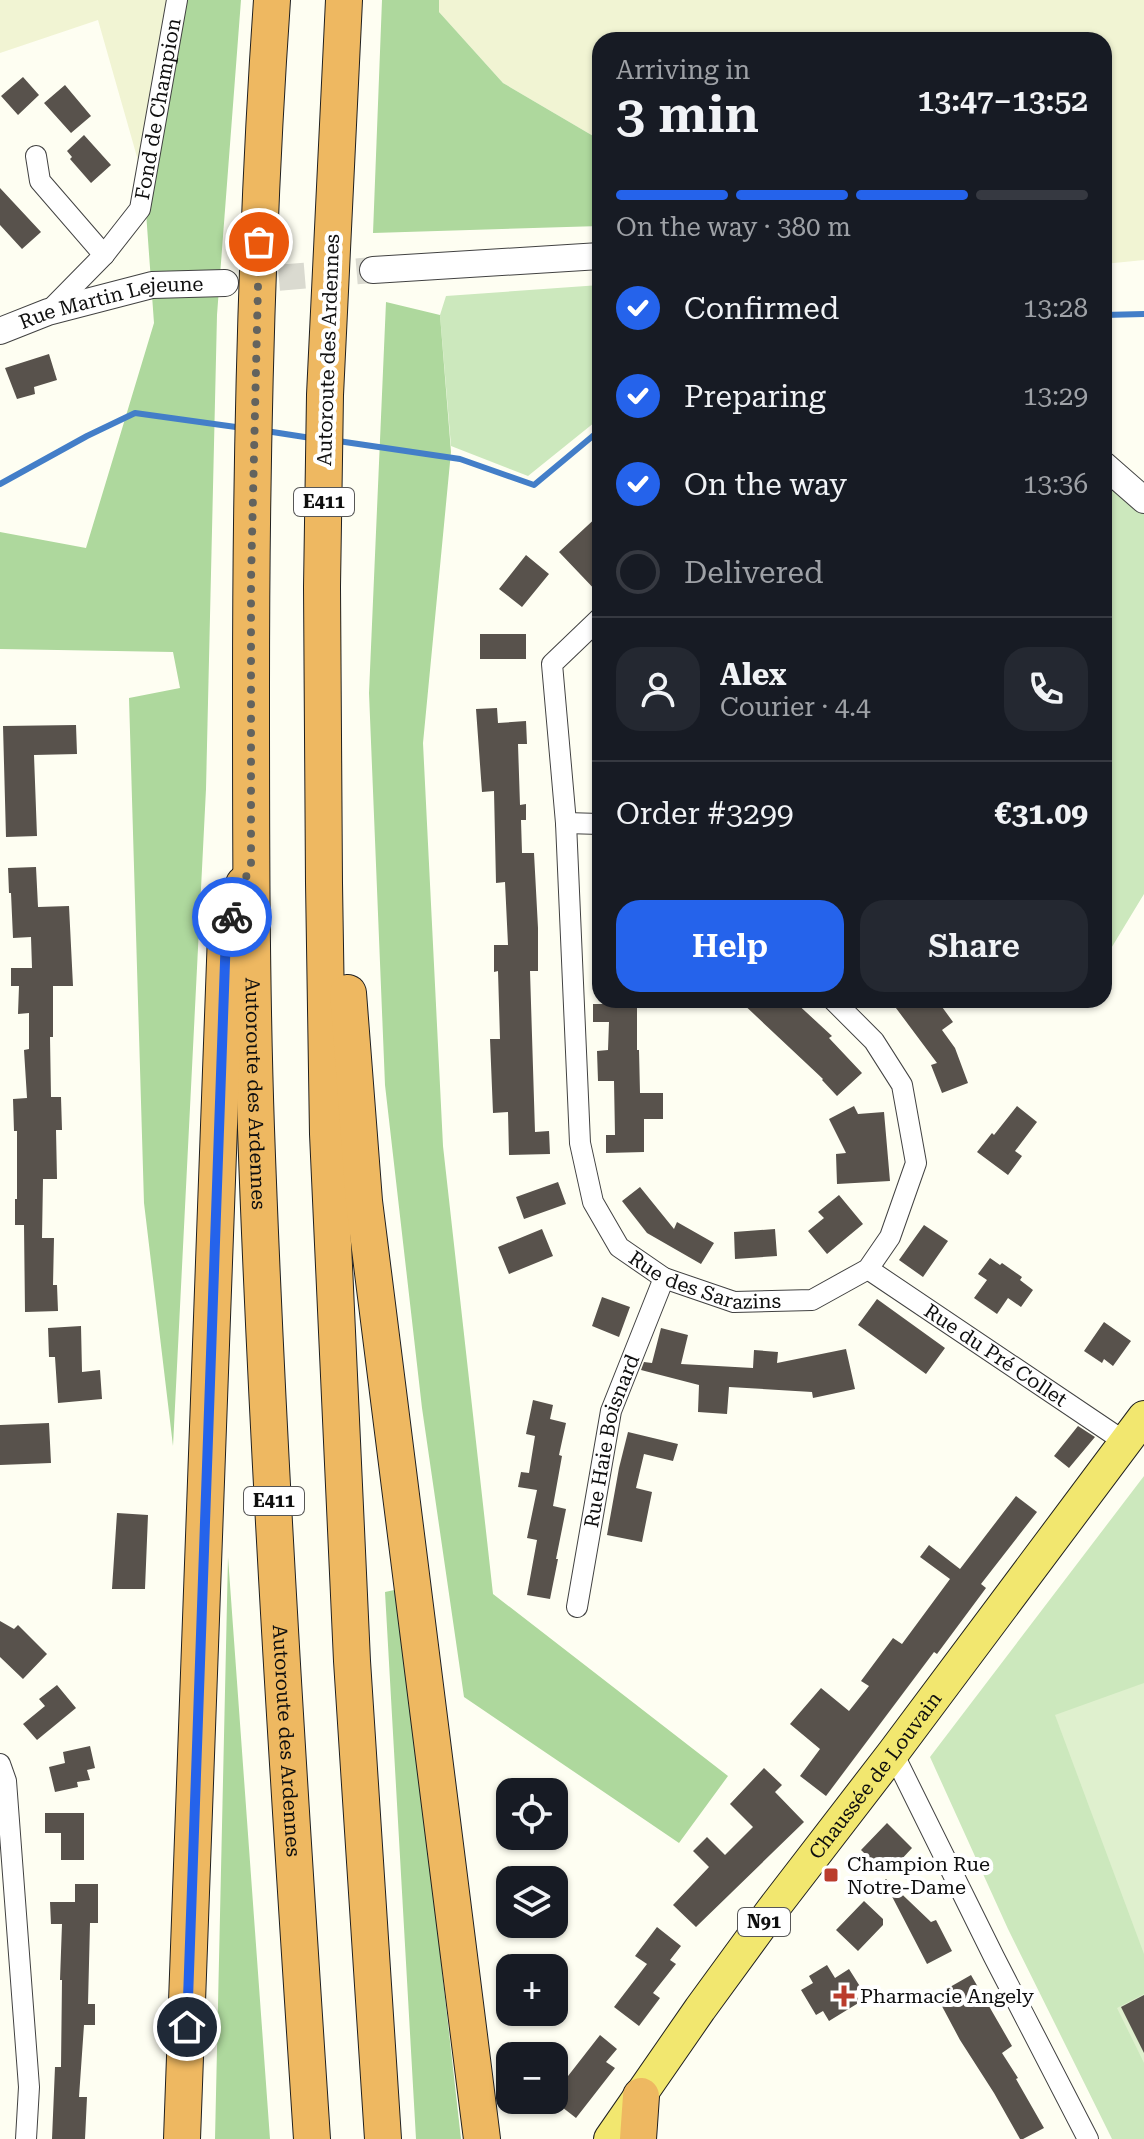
<!DOCTYPE html>
<html lang="en">
<head>
<meta charset="utf-8">
<style>
  :root { --surface:#171b24; --page:#242831; --text:#f1f3f6; --muted:#9ea1a6; --line:#363941; --accent:#2563eb }
  body { margin:0; font-family:"Roboto Serif",serif; background:var(--page); color:var(--text); height:100vh; display:flex; flex-direction:column; font-size:30px; white-space:nowrap }
  * { box-sizing:border-box; margin:0 }
  p { font-size:26px; color:var(--muted) }
  .icon { flex:none; width:44px; height:44px; fill:none; stroke:currentColor; stroke-width:2; stroke-linecap:round; stroke-linejoin:round }
  .map { position:relative; flex:1; overflow:hidden }
  .drawer { position:absolute; left:592px; top:32px; width:520px; height:976px; display:flex; flex-direction:column; background:var(--surface); border-radius:24px; box-shadow:0 2px 6px #0004 }
  .drawer>* { flex:none }
  .fabs { position:absolute; left:496px; top:1778px; display:grid; gap:16px }
  .fabs a { display:grid; place-items:center; width:72px; height:72px; border-radius:16px; background:var(--surface); box-shadow:0 2px 6px #0004; font-size:40px }
  .pin { position:absolute; display:grid; place-items:center; width:68px; height:68px; color:#fff; margin:-34px; border:4px solid #fff; border-radius:50%; box-shadow:0 2px 8px #0007 }
  .courier { position:absolute; display:grid; place-items:center; width:80px; height:80px; margin:-40px; border:6px solid #2563eb; border-radius:50%; background:#fff; color:#222; box-shadow:0 2px 10px #0007 }
  .headline em { font-style:normal; font-weight:600 }
  .headline div { display:flex; flex-direction:column-reverse }
  .headline { display:flex; align-items:center; justify-content:space-between; height:136px; padding:0 24px }
  h1 { font-size:52px; font-weight:600; line-height:60px }
  .bar { display:grid; grid-template-columns:repeat(4,1fr); gap:12px 8px; align-content:center; height:96px; padding:0 24px }
  .bar i { height:10px; border-radius:6px; background:var(--line) }
  .bar .current { background:var(--accent) }
  .bar p { grid-column:span 4 }
  .line { display:flex; align-items:center; gap:20px; padding:0 24px; border-top:2px solid var(--line) }
  .line div { flex:1 }
  .round { display:grid; place-items:center; flex:none; width:84px; height:84px; border-radius:24px; background:var(--page) }
  ol { padding:0 24px; list-style:none }
  li { display:flex; align-items:center; gap:24px; height:88px }
  li p { margin-inline-start:auto }
  li .icon { padding:8px; border-radius:50%; background:var(--accent); color:#fff; stroke-width:4 }
  li:last-child { color:var(--muted) }
  li i { width:44px; height:44px; border:4px solid var(--line); border-radius:50% }
  .cta { display:flex; gap:16px; margin-top:auto; padding:16px 24px }
  .cta a { flex:1; height:92px; border-radius:24px; background:var(--accent); color:#fff; font-size:32px; font-weight:600; line-height:92px; text-align:center }
  .cta a+a { background:var(--page); color:var(--text) }
  .map>svg:first-child { display:block }
</style>
</head>
<body>
<div class="map">
<svg width="1144" height="2139" viewBox="0 0 1144 2139">
  <rect width="100%" height="100%" fill="#fefef2"/>
  <path fill="#f1f4d3" d="M0,0H177L145,185L98,20L0,53Z
    M439,0H1144V260L1104,264V40H600V140L503,83L439,12Z"/>
  <path fill="#cce8bd" d="M600,285V418L528,476L451,446L440,315L446,296Z
    M1104,465L1144,500V894L1104,960Z
    M1144,1476V2139H1112L1008,1929L930,1757Z"/>
  <path fill="#aed89d" d="M177,0H241L217,315L206,789L173,1446L144,1203L129,698L180,688L173,652L0,649V532L86,548L154,323L146,212Z
    M382,0H439V12L503,83L600,140V226L373,233Z
    M386,302L440,315L451,452L423,743L443,1146L493,1594L728,1776L679,1843L464,1697L422,1408L385,1085L369,693Z
    M228,1557L270,2139H215Z
    M399,1589L461,2139H416L385,1592Z"/>
  <path fill="#dff0ce" d="M1144,1683V1954L1055,1715Z
    M1144,1994V2063L1117,2008Z"/>
  <g fill="none" stroke-linecap="round" stroke-linejoin="round">
    <path stroke="#437ec8" stroke-width="6" d="M1104,315L1144,314
      M266,431L311,438
      M338,441L460,459L534,485L600,430
      M0,484L87,436L135,413L243,428"/>
  </g>
  <path fill="#58524c" d="M23,77L39,95L18,115L1,96Z
    M65,85L91,116L71,133L44,103Z
    M84,135L111,165L91,183L70,159L72,157L67,151Z
    M0,188L41,232L22,249L0,225Z
    M49,354L57,380L34,387L35,394L17,399L5,368Z
    M600,514V595L559,552Z
    M526,555L549,574L522,607L499,589Z
    M480,634H526V659H480Z
    M497,708L498,723L526,721L527,744H518L520,805L526,804V820H521L522,853H534L538,928V971H530L535,1132L549,1131L550,1154L509,1155L508,1112L493,1113L490,1039H500L498,971L494,972V945H508L505,882L496,883L494,791L482,792L476,709Z
    M76,725L77,754L34,755L37,836L6,837L3,726Z
    M36,867L38,907L69,906L73,986H53V1037H50L51,1097H61L62,1130H56L57,1179H43L42,1238H54L53,1285H57L58,1311L25,1312L24,1225H15V1199H17V1131H14L13,1099L27,1098L24,1050L29,1049V1013L18,1014L19,986H11V968H32L31,937L13,938L11,893H9L8,868Z
    M611,1000H637V1050H639L640,1093H663V1119H644V1152L606,1153V1135H615L614,1081H598L597,1051L608,1050L609,1022H593V1004H611Z
    M739,1000H793L832,1036L829,1038L862,1073L837,1096L822,1080L823,1079Z
    M890,1000H937L953,1022L942,1030L955,1048L968,1083L942,1093L931,1065L937,1063Z
    M854,1106L858,1114L884,1112L890,1181L837,1184L836,1154L846,1153L829,1119Z
    M1017,1106L1037,1122L1015,1151L1022,1156L1008,1175L977,1152L992,1133L994,1135Z
    M558,1182L566,1204L524,1219L516,1197Z
    M640,1187L674,1229L677,1222L714,1243L701,1264L647,1233L622,1201Z
    M839,1195L863,1224L827,1254L808,1231L824,1218L818,1212Z
    M924,1225L948,1241L923,1277L899,1260Z
    M542,1229L553,1256L509,1274L498,1247Z
    M775,1229L777,1256L735,1259L734,1232Z
    M990,1258L1000,1265L1002,1263L1022,1277L1020,1280L1033,1290L1021,1307L1008,1298L997,1314L974,1298L987,1280L978,1274Z
    M602,1297L630,1307L619,1337L592,1326Z
    M877,1299L945,1348L926,1374L858,1325Z
    M1104,1322L1131,1341L1113,1366L1104,1359L1102,1363L1084,1351Z
    M81,1326L82,1372L100,1370L102,1399L58,1403L55,1357H49L48,1328Z
    M661,1328L688,1335L681,1364L753,1368L754,1350L778,1352L777,1363L846,1349L855,1389L813,1398L812,1392L729,1387L727,1414L698,1412L699,1385L641,1370L644,1362L652,1363Z
    M533,1400L553,1405L550,1419L566,1423L559,1455L562,1456L553,1506L566,1509L556,1559H558L550,1599L527,1595L537,1540L527,1538L537,1490L518,1487L521,1472L529,1473L535,1436L526,1434Z
    M49,1423L51,1463L0,1465V1425Z
    M1078,1426L1095,1437L1069,1468L1054,1456Z
    M628,1432L678,1444L673,1461L644,1454L636,1488L652,1492L642,1542L607,1535L619,1468Z
    M1016,1496L1037,1512L981,1584L986,1588L937,1654L934,1652L826,1796L800,1776L820,1749L790,1724L821,1688L849,1711L869,1686L861,1681L893,1638L902,1644L950,1579L920,1557L929,1545L960,1569Z
    M117,1513L148,1515L145,1589H112Z
    M0,1621L14,1629L18,1625L47,1654L23,1679L0,1657Z
    M57,1685L76,1708L37,1740L23,1724L45,1706L39,1699Z
    M90,1746L95,1768L87,1770L90,1780L77,1782L78,1787L55,1792L49,1767L65,1763L63,1752Z
    M764,1768L782,1785L775,1792L804,1822L696,1927L673,1905L709,1867L693,1851L707,1837L725,1855L753,1827L730,1804Z
    M45,1813H84V1860H61V1833H45Z
    M887,1823L912,1848L887,1875L861,1850Z
    M886,1879L931,1922L936,1920L952,1951L927,1964L884,1881Z
    M75,1884H98V1923H90L88,2004H95V2025H84L79,2097H87L85,2139H52L55,2067H61L62,1980H60L62,1924H51L50,1902H75Z
    M864,1901L883,1919V1925L858,1951L836,1930Z
    M657,1927L681,1946L670,1960L676,1964L653,1993L660,1998L639,2026L614,2007L647,1964L635,1956Z
    M827,1965L835,1978L849,1969L861,1988L854,1992L860,2002L829,2021L823,2011L816,2015L801,1990L813,1983L809,1976Z
    M971,1975L1012,2046L1002,2053L1018,2078L1016,2079L1044,2128L1023,2139H1020L994,2093L960,2040L936,1995Z
    M1144,1995V2053L1121,2007Z
    M600,2035L617,2049L606,2062L615,2068L576,2118L553,2100L554,2094Z"/>
  <g fill="none" stroke-linecap="round" stroke-linejoin="round">
    <path stroke="#dadad0" stroke-width="26" stroke-dasharray="26 13" stroke-linecap="butt" d="M240,281L373,270"/>
    <g stroke="#424242" stroke-width="22">
      <g id="minor">
        <path d="M36,156L40,181L104,255"/>
        <path id="s1" d="M48,312L104,255L140,209L177,0"/>
        <path id="s2" d="M600,618L552,664L566,823L580,1143L593,1202L619,1247L664,1278L734,1302L812,1300L868,1269L890,1237L916,1163L902,1085L874,1041L833,1000"/>
        <path d="M566,823L600,824"/>
        <path id="s3" d="M868,1269L1125,1442"/>
        <path id="s4" d="M577,1607L611,1411L664,1278"/>
        <path d="M893,1753L994,1957L1088,2139"/>
        <path d="M0,1764L6,1781L29,2087L26,2139"/>
      </g>
    </g>
    <g stroke="#424242" stroke-width="28">
      <g id="tertiary">
        <path d="M373,270L600,256"/>
        <path id="s5" d="M0,331L48,312L152,285L225,283"/>
        <path d="M1104,465L1144,500"/>
      </g>
    </g>
    <g stroke="#202020" stroke-width="34">
      <g id="primary">
        <path id="s6" d="M610,2139L700,2009L773,1909L893,1753L1144,1417"/>
      </g>
    </g>
    <g stroke="#202020" stroke-width="38">
      <g id="motorway">
        <path id="s7" d="M272,0C256,229 251,459 251,688C251,835 251,982 256,1129C268,1466 290,1803 312,2139"/>
        <path d="M344,0L325,395L322,587L324,883L328,1134L352,1661L383,2139"/>
        <path d="M348,993L364,1201L482,2139"/>
        <path d="M182,2139L226,934L244,884"/>
        <path d="M638,2139L641,2096"/>
      </g>
    </g>
    <use href="#minor" stroke="#fff" stroke-width="20"/>
    <use href="#tertiary" stroke="#fff" stroke-width="26"/>
    <use href="#primary" stroke="#f2e76f" stroke-width="32"/>
    <use href="#motorway" stroke="#eeb861" stroke-width="36"/>
  </g>
  <g fill="none" stroke-linecap="round" stroke-linejoin="round">
    <path stroke="#63635e" stroke-width="8" stroke-dasharray="0 14.4" d="M232,917L251,863V581L259,242"/>
    <path stroke="#2563eb" stroke-width="10" d="M187,2027L226,934L232,917"/>
  </g>
  <g fill="#ba3c2d" stroke="#fff" stroke-width="3">
    <rect x="823" y="1867" width="16" height="16" rx="4"/>
    <path d="M840 1984h8v8h8v8h-8v8h-8v-8h-8v-8h8z"/>
  </g>
  <g text-anchor="middle" stroke-width="8" stroke-linejoin="round" paint-order="stroke">
    <g fill="#fff" stroke="#575757" stroke-width="2">
      <rect x="294" y="488" width="60" height="28" rx="6"/>
      <rect x="244" y="1487" width="60" height="28" rx="6"/>
      <rect x="738" y="1908" width="52" height="28" rx="6"/>
    </g>
    <g font-size="18" font-weight="bold" fill="#0f0f0f">
      <text x="324" y="508">E411</text>
      <text x="274" y="1507">E411</text>
      <text x="764" y="1928">N91</text>
    </g>
    <g font-size="20" fill="#0f0f0f" stroke="#fff">
      <text dy="7" stroke="none"><textPath href="#s1" startOffset="240">Fond de Champion</textPath></text>
      <text dy="7" stroke="none"><textPath href="#s5" startOffset="116">Rue Martin Lejeune</textPath></text>
      <text transform="translate(328 350) rotate(-88)" y="7">Autoroute des Ardennes</text>
      <text dy="7" stroke="none"><textPath href="#s7" startOffset="1094">Autoroute des Ardennes</textPath></text>
      <text dy="7" stroke="none"><textPath href="#s2" startOffset="754">Rue des Sarazins</textPath></text>
      <text dy="7" stroke="none"><textPath href="#s3" startOffset="154">Rue du Pré Collet</textPath></text>
      <text dy="7" stroke="none"><textPath href="#s4" startOffset="170">Rue Haie Boisnard</textPath></text>
      <text dy="7" stroke="none"><textPath href="#s7" startOffset="1742">Autoroute des Ardennes</textPath></text>
      <text dy="7" stroke="none"><textPath href="#s6" startOffset="450">Chaussée de Louvain</textPath></text>
    </g>
    <g font-size="20" fill="#0f0f0f" stroke="#fff" text-anchor="start">
      <text x="847" y="1871">Champion Rue<tspan x="847" dy="23">Notre-Dame</tspan></text>
      <text x="860" y="2003">Pharmacie Angely</text>
    </g>
  </g>
</svg>
<div class="fabs">
<a><svg class="icon" aria-label="locate" viewBox="0 0 24 24"><circle cx="12" cy="12" r="6"/><path d="M12 2v4M12 18v4M2 12h4M18 12h4"/></svg></a>
<a><svg class="icon" aria-label="layers" viewBox="0 0 24 24"><path d="M12 4l9 5-9 5-9-5zM3 14l9 5 9-5"/></svg></a>
<a>+</a>
<a>−</a>
</div>
<div class="pin" style="left:259px;top:242px;background:#ea580c"><svg class="icon" aria-label="bag" viewBox="0 0 24 24"><path d="M5 8h14l-1 12H6zM9 8a3 3 0 0 1 6 0"/></svg></div>
<div class="pin" style="left:187px;top:2027px;background:#1f2937"><svg class="icon" aria-label="home" viewBox="0 0 24 24"><path d="M3 11l9-7 9 7M6 9v11h12V9"/></svg></div>
<div class="courier" style="left:232px;top:917px"><svg class="icon" aria-label="bike" viewBox="0 0 24 24"><circle cx="6" cy="16" r="4"/><circle cx="18" cy="16" r="4"/><path d="M6 16l4-8h5l3 8M10 8l3 8H6M13 5h3"/></svg></div>
<section class="drawer">
<div class="headline"><div><h1>3 min</h1><p>Arriving in</p></div><em>13:47–13:52</em></div>
<div class="bar"><i class="current"></i><i class="current"></i><i class="current"></i><i></i><p>On the way · 380 m</p></div>
<ol>
<li><svg class="icon" aria-label="check" viewBox="0 0 24 24"><path d="M5 12l5 5 9-10"/></svg>Confirmed<p>13:28</p></li>
<li><svg class="icon" aria-label="check" viewBox="0 0 24 24"><path d="M5 12l5 5 9-10"/></svg>Preparing<p>13:29</p></li>
<li><svg class="icon" aria-label="check" viewBox="0 0 24 24"><path d="M5 12l5 5 9-10"/></svg>On the way<p>13:36</p></li>
<li><i></i>Delivered</li>
</ol>
<div class="line" style="height:144px"><a class="round"><svg class="icon" aria-label="person" viewBox="0 0 24 24"><circle cx="12" cy="8" r="4"/><path d="M4 21q1-7 8-7t8 7"/></svg></a><div><b>Alex</b><p>Courier · 4.4</p></div><a class="round"><svg class="icon" aria-label="phone" viewBox="0 0 24 24"><path d="M5 4h4l2 5-3 2q2 4 5 5l2-3 5 2v4C11 20 4 13 5 4z"/></svg></a></div>
<div class="line" style="height:104px"><div>Order #3299</div><b>€31.09</b></div>
<div class="cta"><a>Help</a><a>Share</a></div>
</section>
</div>
</body>
</html>
